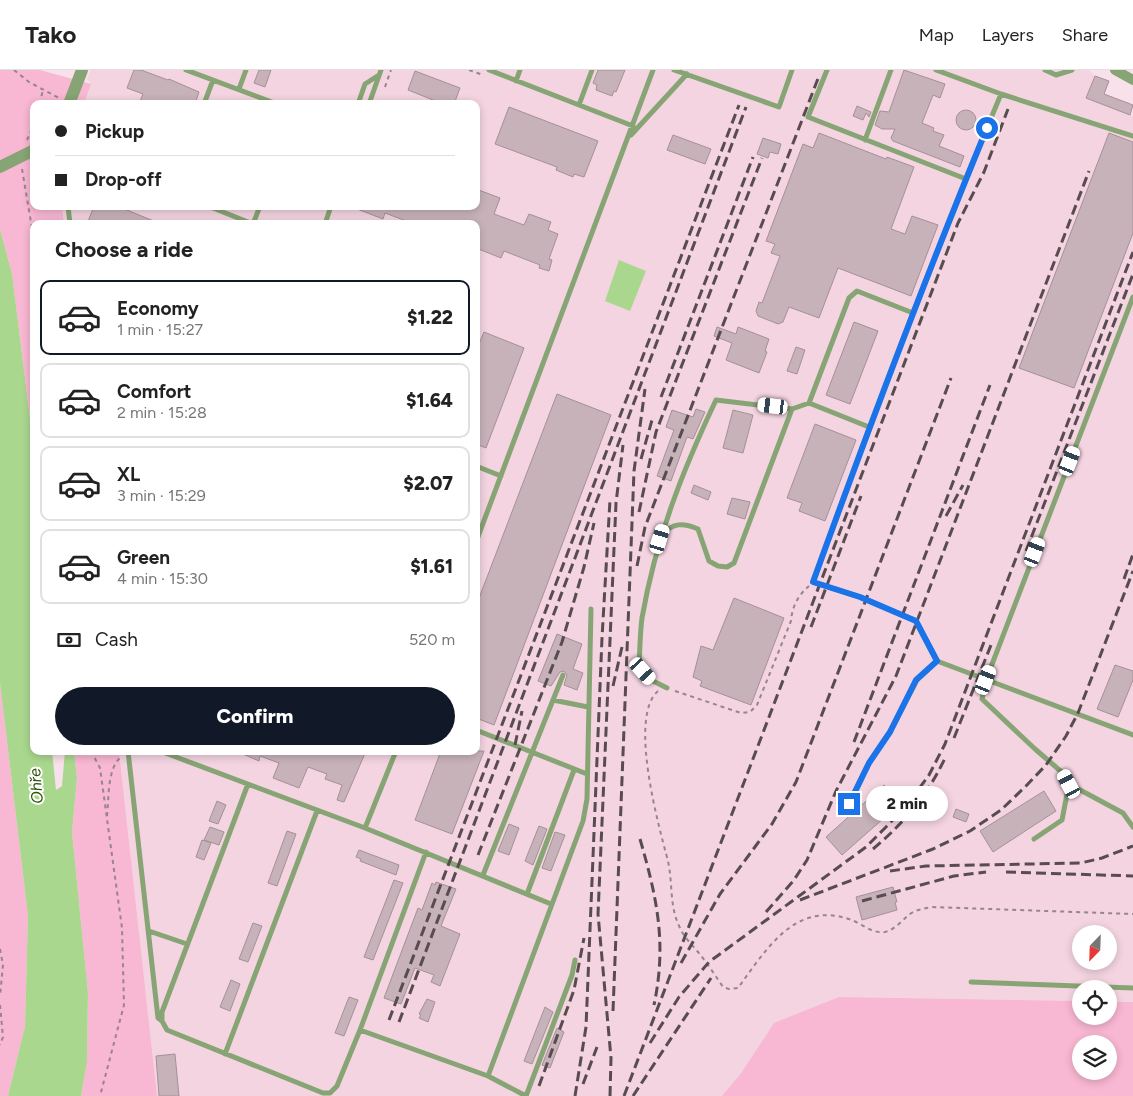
<!DOCTYPE html>
<html lang="en">
<head>
<meta charset="utf-8">
<style>
	body { margin:0; font-family:Figtree,sans-serif; background:#f2f2f2; color:#222; height:100vh; display:flex; flex-direction:column; font-size:19px; white-space:nowrap }
	* { box-sizing:border-box; margin:0 }
	p { font-size:16px; color:#767676 }
	.icon { flex:none; width:28px; height:28px; fill:none; stroke:currentColor; stroke-width:2; stroke-linecap:round; stroke-linejoin:round }
	.map { position:relative; flex:1; overflow:hidden }
	.sheet { position:absolute; left:30px; top:150px; width:450px; height:535px; display:flex; flex-direction:column; background:#fff; border-radius:10px; box-shadow:0 2px 8px #0003 }
	.sheet>* { flex:none }
	.top-card { position:absolute; left:30px; top:30px; width:450px; height:110px; border-radius:10px; box-shadow:0 2px 8px #0003; display:grid; align-content:center; height:110px; padding:0 25px; background:#fff }
	.needle { width:32px; rotate:203deg }
	.fabs { position:absolute; left:1072px; top:855px; display:grid; gap:10px }
	.fabs a { display:grid; place-items:center; width:45px; height:45px; border-radius:50%; background:#fff; box-shadow:0 2px 8px #0003; font-size:25px }
	.end { position:absolute; width:22px; height:22px; margin:-11px; border:6px solid #1a73e8; background:#fff; box-shadow:0 0 0 2px #fff }
	.from { border-radius:50% }
	.bubble { position:absolute; height:35px; border-radius:18px; background:#fff; box-shadow:0 2px 8px #0003; font-size:16px; font-weight:800; line-height:35px; text-align:center }
	.car { position:absolute; width:15px; height:30px; margin:-15px -8px; border-radius:6px; box-shadow:0 0 4px 1px #0007; background:linear-gradient(#fff 24%,#345 0 40%,#fff 0 76%,#345 0 86%,#fff 0) }
	.top-card b { display:flex; align-items:center; gap:18px; height:48px; font-size:19px }
	.top-card b+b { border-top:1px solid #e0e0e0 }
	.top-card i { width:12px; height:12px; background:#222 }
	ul { padding:0; list-style:none }
	li { display:flex; align-items:center; gap:15px; height:75px; margin:0 10px 8px; padding:0 15px; border:2px solid #e0e0e0; border-radius:10px }
	li div { flex:1 }
	li b { display:block; font-size:19px }
	li em { font-style:normal; font-weight:800 }
	li.on { border-color:#111827 }
	li>.icon { width:45px; height:45px; stroke-width:1.5 }
	h2 { padding:0 25px; font-size:22px; line-height:60px }
	.pay { display:flex; align-items:center; gap:12px; height:55px; padding:0 25px; font-size:19px }
	.pay p { margin-inline-start:auto }
	.action { display:flex; gap:10px; margin-top:auto; padding:10px 25px }
	.action a { flex:1; height:58px; border-radius:30px; background:#111827; color:#fff; font-size:20px; font-weight:800; line-height:58px; text-align:center }
	header { display:flex; align-items:center; gap:30px; box-sizing:border-box; height:70px; padding:0 25px; background:#fff; border-bottom:1px solid #e0e0e0 }
	header strong { font-size:24px }
	nav { display:flex; gap:28px; margin-inline-start:auto; font-size:18px }
	.map>svg:first-child { display:block }
	.built { fill:#f3d4e0; fill-rule:evenodd }
	.green { fill:#f8b7d2; fill-rule:evenodd }
	.water { fill:#aad78e }
	.building { fill:#c8b2ba; stroke:#a59098 }
	.lines { fill:none; stroke-linecap:round; stroke-linejoin:round }
	.path { stroke:#96868c; stroke-width:2; stroke-dasharray:4 4; stroke-linecap:butt }
	.service { stroke:#87a474; stroke-width:5 }
	.minor { stroke:#87a474; stroke-width:10 }
	.tertiary { stroke:#87a474; stroke-width:12 }
	.rail { stroke:#584c50; stroke-width:3; stroke-dasharray:10 5; stroke-linecap:butt }
	.tertiary-bridge { stroke:#87a474; stroke-width:12 }
	.route { stroke:#1a73e8; stroke-width:6 }
	.labels { text-anchor:middle; dominant-baseline:central; stroke-width:4; stroke-linejoin:round; paint-order:stroke }
	.water-label { font-size:16px; font-style:italic; fill:#2c5304; stroke:#fff }
</style>
</head>
<body>
<header>
<strong>Tako</strong>
<nav><a>Map</a><a>Layers</a><a>Share</a></nav>
</header>
<div class="map">
<svg width="1133" height="1026" viewBox="0 0 1133 1026">
	<rect width="100%" height="100%" fill="#f8e1ea"/>
	<!-- built -->
	<path class="built" d="M91,0H1089L1095,6L1087,28L1133,46V932H1109V919H1081V931L839,927L742,1002L722,1026H157L119,681H476V154H64L62,136H476V34H84L91,14L87,9ZM1081,864H1109V891H1081Z"/>
	<!-- green -->
	<path class="green" d="M0,0H40L91,14L84,34H34V136H62L64,154H34V381L12,204L0,159Z
		M0,613L28,846L25,956L8,1026H0Z
		M74,681H119L157,1026H81L87,992L88,923L72,762L77,708Z
		M839,927L1081,931V946H1109V932H1133V1026H722L742,1002L774,953ZM1081,974H1109V1001H1081Z"/>
	<!-- water -->
	<path class="water" d="M0,159L12,204L34,381V681H52L56,720L62,716L65,681H74L77,708L72,762L88,923L87,992L81,1026H8L25,956L28,846L0,613Z
		M619,190L646,201L630,241L605,231Z"/>
	<!-- building -->
	<path class="building" d="M134,0H141L168,10L169,9L199,22L195,34H139L143,24L127,18Z
		M259,0H271L265,17L254,13Z
		M598,0H625L616,22L614,21L612,26L596,20L597,15L593,13Z
		M904,0L945,14L940,28L933,25L922,53L934,58L933,61L944,65L939,76L964,86L960,97L893,71L891,68L895,59H882L875,55L880,41L889,42Z
		M415,1L460,18L454,34H443L408,20Z
		M1095,6L1109,11L1104,24L1133,35L1130,45L1086,28Z
		M857,36L871,42L869,47L866,43L863,50L853,46Z
		M509,37L598,71L584,107L574,104L573,107L556,100L557,97L495,74Z
		M956 50a10 10 0 1 1 20 0a10 10 0 1 1-20 0Z
		M819,63L886,89L887,87L914,97L891,159L905,164L912,146L938,155L911,226L838,198L819,248L789,237L783,252L778,254L758,246L756,241L759,232L762,233L780,186L771,183L775,174L766,171L803,74L813,78Z
		M1109,63L1133,72V163L1074,318L1019,298Z
		M673,65L711,79L705,94L667,80Z
		M763,68L781,74L778,84L770,82L768,88L757,84Z
		M476,119L500,128L494,144L524,155L529,144L551,152L548,160L558,164L549,189L552,190L549,201L539,198L540,195L504,181L501,188L476,178V154H414L385,143L383,149L352,137L476,136Z
		M94,136H117L161,154H87Z
		M854,252L878,261L850,334L826,325Z
		M717,257L736,264L738,257L769,269L765,281L767,282L759,303L726,290L732,273L714,266Z
		M484,262L524,278L486,378L476,374V281Z
		M796,277L805,280L797,304L787,301Z
		M557,324L611,345L494,655L476,648V536Z
		M696,339L705,342L693,369L687,367L671,411L657,406L674,360L666,357L672,340L693,347Z
		M733,340L753,345L743,383L723,378Z
		M815,354L856,370L825,451L799,441L802,433L787,428Z
		M694,415L711,422L708,430L691,423Z
		M732,428L750,432L745,449L727,444Z
		M734,528L784,548L751,635L700,616L702,611L693,607L701,576L713,580Z
		M557,564L582,574L573,599L583,603L577,620L564,615L567,605L564,601L560,602L551,616L538,611Z
		M1115,595L1133,601V610L1118,647L1097,639Z
		M236,681H366L344,732L337,730L342,715L325,709L327,704L308,697L299,718L273,708L279,693L260,686L259,691Z
		M441,681H484L452,764L415,750Z
		M884,715L901,733L842,785L826,767Z
		M1044,721L1056,741L993,782L980,761Z
		M217,731L226,735L218,754L209,751Z
		M956,739L969,744L966,752L953,747Z
		M509,754L519,758L509,785L498,781Z
		M539,756L547,759L533,795L525,791Z
		M210,757L224,762L219,775L204,770Z
		M287,761L296,764L277,816L268,813Z
		M555,762L565,765L551,801L542,798Z
		M202,770L211,773L204,790L196,787Z
		M359,780L399,795L396,805L360,791L361,789L356,787Z
		M394,810L403,813L373,890L364,887Z
		M436,812L456,819L441,856L460,864L440,916L431,912L434,905L415,898L401,934L384,928L418,838L422,840L432,813L435,815Z
		M893,817L897,832H895L897,840L862,850L856,827Z
		M253,853L262,856L248,892L239,889Z
		M231,910L240,914L230,941L220,937Z
		M349,927L358,930L344,966L335,963Z
		M427,929L435,932L428,952L419,948L421,945L419,944Z
		M545,937L553,942L532,994L524,991Z
		M557,958L564,962L550,998L542,995Z
		M175,984L179,1026H159L156,986Z"/>
	<g class="lines">
		<!-- path -->
		<path class="path" d="M14,0L29,12L59,28
			M469,0L483,5
			M385,17L391,0
			M40,34L43,19
			M27,70L34,54
			M22,99L34,170
			M658,621C628,647 659,757 668,791C673,814 669,836 680,858C684,867 692,875 698,882C707,893 715,905 723,917L729,919L738,918C766,880 794,831 849,849C861,853 872,864 885,862C896,859 902,850 910,844C917,839 924,839 932,837L1133,844
			M675,621L741,643L750,642L757,635L791,551C792,537 798,525 809,516
			M91,681L100,698L122,858L124,935L100,1026
			M107,746C109,729 107,698 121,687
			M0,879L3,895L0,926
			M0,935L3,967L0,975"/>
		<!-- service -->
		<path class="service" d="M186,0L277,34
			M489,0L633,56
			M674,0L779,37L792,0
			M827,0L808,47L966,109
			M936,0L1001,24L1133,66
			M1045,0L1056,5L1072,0
			M516,11L520,0
			M239,19L246,0
			M1001,24C934,185 872,348 813,512L860,527L916,551L937,591L1133,665
			M204,34L213,10
			M358,34L365,14L379,5
			M369,34L381,0
			M579,35L592,0
			M631,65L687,4
			M865,70L891,0
			M68,136L70,154
			M208,136L253,154L260,136
			M325,154L331,136
			M1133,227L986,610L982,629L1035,679L1064,704L1069,714L1123,743L1133,757
			M809,333L849,228L857,221L913,243
			M476,396L501,406
			M663,465C672,452 684,453 698,459L709,491L718,496L727,497L734,493L792,339
			M476,472L653,0
			M667,618L651,610L639,594C640,579 640,563 642,548C656,468 682,402 716,330L792,339L809,333L869,357
			M553,630L588,637
			M476,660L587,704
			M128,681L158,948L162,951
			M160,681L365,758L551,834
			M248,714L162,942V951L167,960L323,1023H330L337,1016L360,960L488,1006L526,1026
			M849,734L869,693L890,662L917,610L937,591
			M365,758L396,681
			M1034,769L1062,750L1069,714
			M483,805L563,605
			M527,824L574,700
			M149,861L187,874
			M971,912L1133,918
			M360,960L426,782
			M225,984L317,741
			M488,1006L583,751L587,729L591,539
			M526,1026L572,905L575,890"/>
		<!-- minor -->
		<path class="minor" d="M1115,0L1133,10"/>
		<!-- tertiary -->
		<path class="tertiary" d="M69,34L82,0"/>
		<!-- rail -->
		<path class="rail" d="M661,327L753,87
			M641,389L652,350
			M639,442L656,362L762,88
			M946,446L963,415
			M1026,481L1133,204
			M637,496L645,457L819,6
			M1124,509L1133,484
			M811,557L861,426
			M613,616L622,577
			M954,668L991,575
			M854,672L990,315
			M515,675L522,641
			M640,769C657,828 667,873 654,935
			M873,779C903,754 928,725 945,688
			M478,785L562,572L584,497L594,453
			M890,801L926,796L1081,793L1102,788L1133,776
			M1006,802L1133,806
			M800,830L933,779L970,761L1001,740L1026,716L1046,695L1066,666L1078,643L1133,501
			M862,831L954,806L986,802
			M766,842L794,810L807,790L836,721L896,606L1089,101
			M681,893L720,824L772,754L796,712L951,308
			M613,941L634,401L645,319
			M389,950L739,35
			M399,952L746,37
			M650,973L679,927L709,892L866,777L886,757L907,735L929,705L945,674L1133,182
			M583,1014L597,977
			M539,1016L574,920L584,868
			M575,1026L586,957L602,568L610,430
			M610,1026L611,988L598,844L616,433L623,375
			M624,1026L958,153L984,102L1008,39
			M633,1026L711,908"/>
		<!-- tertiary-bridge -->
		<path class="tertiary-bridge" d="M0,97L34,80"/>
	</g>
	<g class="lines">
		<!-- route -->
		<path class="route" d="M849,734L869,693L890,662L916,610L937,591L916,551L860,527L813,512C868,360 925,208 987,58"/>
	</g>
	<g class="labels">
		<!-- water labels -->
		<g class="water-label">
			<text transform="translate(36 716) rotate(-95)">Ohře</text>
		</g>
	</g>
</svg>
<div class="fabs">
<a><svg class="needle" viewBox="-14 -14 28 28"><path d="M0-13l5 13h-10z" fill="#e53935"/><path d="M0 13l5-13h-10z" fill="#767676"/></svg></a>
<a><svg class="icon" aria-label="locate" viewBox="0 0 24 24"><circle cx="12" cy="12" r="6"/><path d="M12 2v4M12 18v4M2 12h4M18 12h4"/></svg></a>
<a><svg class="icon" aria-label="layers" viewBox="0 0 24 24"><path d="M12 4l9 5-9 5-9-5zM3 14l9 5 9-5"/></svg></a>
</div>
<i class="end from" style="left:987px;top:58px"></i>
<i class="end" style="left:849px;top:734px"></i>
<div class="bubble" style="left:866px;top:716px;width:82px">2 min</div>
<i class="car" style="left:773px;top:336px;rotate:277deg"></i>
<i class="car" style="left:1070px;top:391px;rotate:21deg"></i>
<i class="car" style="left:660px;top:469px;rotate:17deg"></i>
<i class="car" style="left:1035px;top:482px;rotate:21deg"></i>
<i class="car" style="left:643px;top:601px;rotate:138deg"></i>
<i class="car" style="left:986px;top:610px;rotate:21deg"></i>
<i class="car" style="left:1069px;top:714px;rotate:332deg"></i>
<div class="top-card">
<b><i class="from"></i>Pickup</b>
<b><i></i>Drop-off</b>
</div>
<section class="sheet">
<h2>Choose a ride</h2>
<ul>
<li class="on"><svg class="icon" aria-label="car" viewBox="0 0 24 24"><path d="M5 17H2v-5l4-1 3-4h7l3 4 3 1v5h-3M9 17h6M6 11h13"/><circle cx="7" cy="17" r="2"/><circle cx="17" cy="17" r="2"/></svg><div><b>Economy</b><p>1 min · 15:27</p></div><em>$1.22</em></li>
<li><svg class="icon" aria-label="car" viewBox="0 0 24 24"><path d="M5 17H2v-5l4-1 3-4h7l3 4 3 1v5h-3M9 17h6M6 11h13"/><circle cx="7" cy="17" r="2"/><circle cx="17" cy="17" r="2"/></svg><div><b>Comfort</b><p>2 min · 15:28</p></div><em>$1.64</em></li>
<li><svg class="icon" aria-label="car" viewBox="0 0 24 24"><path d="M5 17H2v-5l4-1 3-4h7l3 4 3 1v5h-3M9 17h6M6 11h13"/><circle cx="7" cy="17" r="2"/><circle cx="17" cy="17" r="2"/></svg><div><b>XL</b><p>3 min · 15:29</p></div><em>$2.07</em></li>
<li><svg class="icon" aria-label="car" viewBox="0 0 24 24"><path d="M5 17H2v-5l4-1 3-4h7l3 4 3 1v5h-3M9 17h6M6 11h13"/><circle cx="7" cy="17" r="2"/><circle cx="17" cy="17" r="2"/></svg><div><b>Green</b><p>4 min · 15:30</p></div><em>$1.61</em></li>
</ul>
<div class="pay"><svg class="icon" aria-label="cash" viewBox="0 0 24 24"><path d="M3 7h18v10H3z"/><circle cx="12" cy="12" r="2"/></svg>Cash<p>520 m</p></div>
<div class="action"><a>Confirm</a></div>
</section>
</div>
</body>
</html>
